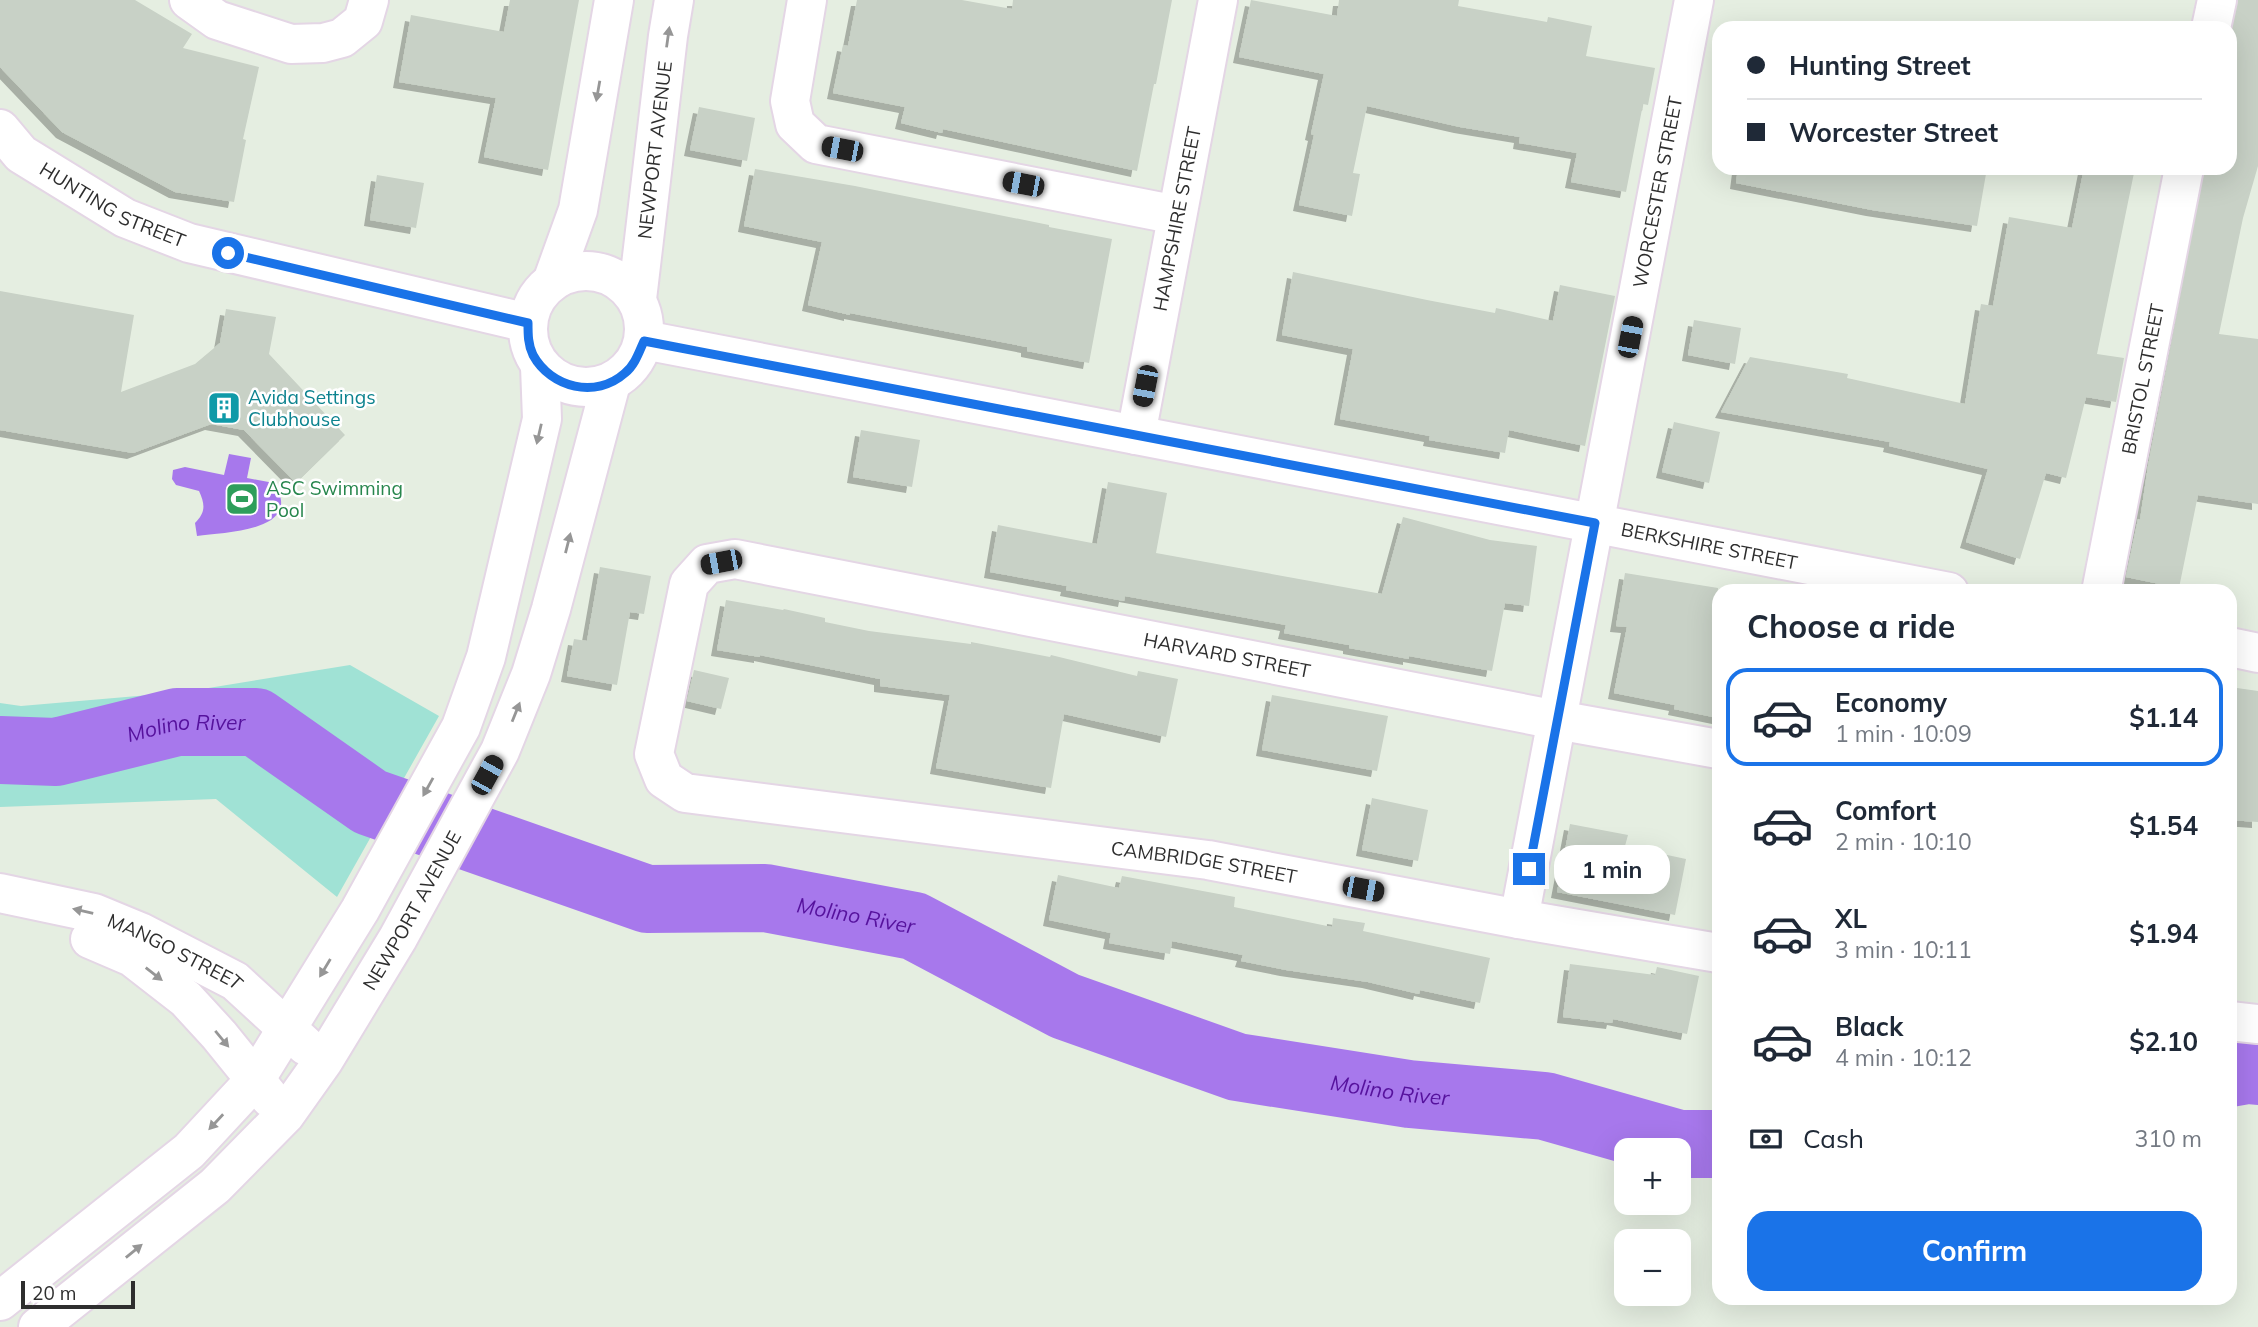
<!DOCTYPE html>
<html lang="en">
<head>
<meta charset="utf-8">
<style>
	body { margin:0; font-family:Mulish,sans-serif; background:#f6f6f7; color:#1f2937; height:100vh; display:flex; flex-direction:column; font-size:26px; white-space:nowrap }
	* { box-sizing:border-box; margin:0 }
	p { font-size:23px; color:#747a83 }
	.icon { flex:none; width:38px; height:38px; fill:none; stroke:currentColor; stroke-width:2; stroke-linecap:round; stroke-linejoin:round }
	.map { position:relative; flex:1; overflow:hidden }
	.sheet { position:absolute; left:1712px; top:584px; width:525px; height:721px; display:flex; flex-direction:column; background:#fff; border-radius:21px; box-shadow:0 7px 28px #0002 }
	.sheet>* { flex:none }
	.guide { position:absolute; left:1712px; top:21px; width:525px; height:154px; border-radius:21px; box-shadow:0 7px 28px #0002; display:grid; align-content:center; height:154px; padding:0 35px; background:#fff }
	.buttons { position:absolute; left:1614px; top:1138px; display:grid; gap:14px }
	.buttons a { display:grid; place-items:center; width:77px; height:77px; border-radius:14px; background:#fff; box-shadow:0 7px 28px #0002; font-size:35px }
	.scale { position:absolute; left:21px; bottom:18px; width:114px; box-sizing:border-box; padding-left:7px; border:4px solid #2e2e2e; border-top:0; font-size:19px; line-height:24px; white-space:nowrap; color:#2e2e2e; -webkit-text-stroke:5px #fff; paint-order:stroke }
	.end { position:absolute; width:32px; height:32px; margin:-16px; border:9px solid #1a73e8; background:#fff; box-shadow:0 0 0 4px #fff }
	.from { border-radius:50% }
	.bubble { position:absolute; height:49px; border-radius:21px; background:#fff; box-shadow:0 7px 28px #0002; font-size:23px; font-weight:700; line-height:49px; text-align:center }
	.car { position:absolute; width:21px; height:42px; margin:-21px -10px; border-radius:9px; box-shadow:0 0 5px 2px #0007; background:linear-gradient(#222 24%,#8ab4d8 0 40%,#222 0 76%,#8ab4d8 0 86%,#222 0) }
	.guide b { display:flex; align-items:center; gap:24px; height:66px; font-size:26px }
	.guide b+b { border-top:2px solid #e0e1e3 }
	.guide i { width:18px; height:18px; background:#1f2937 }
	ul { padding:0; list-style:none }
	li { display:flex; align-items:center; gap:21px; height:98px; margin:0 14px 10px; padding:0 21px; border:4px solid transparent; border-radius:21px }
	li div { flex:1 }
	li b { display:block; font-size:26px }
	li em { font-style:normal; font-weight:700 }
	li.active { border-color:#1a73e8 }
	li>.icon { width:63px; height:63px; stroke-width:1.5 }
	h2 { padding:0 35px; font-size:32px; line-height:84px }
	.pay { display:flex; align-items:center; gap:18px; height:77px; padding:0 35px; font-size:26px }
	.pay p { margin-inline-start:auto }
	.action { display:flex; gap:14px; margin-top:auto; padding:14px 35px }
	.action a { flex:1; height:80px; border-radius:21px; background:#1a73e8; color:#fff; font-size:28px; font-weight:700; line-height:80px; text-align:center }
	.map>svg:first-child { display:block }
	.green { fill:#a0e2d5 }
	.water { fill:#a778ec }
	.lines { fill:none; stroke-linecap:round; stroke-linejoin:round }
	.river { stroke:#a778ec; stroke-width:68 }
	.building { fill:#c8d1c6; filter:url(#shadow) }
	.street-casing { stroke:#e4d6e5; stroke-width:42 }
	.street { stroke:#fff; stroke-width:38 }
	.oneway { fill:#969696 }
	.route { stroke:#1a73e8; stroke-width:9 }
	.labels { text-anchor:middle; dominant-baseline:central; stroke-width:5; stroke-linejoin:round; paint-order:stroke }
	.street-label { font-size:19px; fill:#2e2e2e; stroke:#fff }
	.culture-label { font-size:19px; fill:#0d838f; stroke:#fff; text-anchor:start }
	.leisure-label { font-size:19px; fill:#27864d; stroke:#fff; text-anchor:start }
	.water-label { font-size:21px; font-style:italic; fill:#56129d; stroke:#fff }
</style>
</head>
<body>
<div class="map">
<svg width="2258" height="1327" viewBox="0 0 2258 1327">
	<defs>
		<filter id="shadow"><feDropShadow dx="-6" dy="6" stdDeviation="0" flood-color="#0004"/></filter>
	</defs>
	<rect width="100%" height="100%" fill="#e5eee1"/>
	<!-- green -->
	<path class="green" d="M350,665L439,716L337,897L216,799L0,807V703L21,706L184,692Z"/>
	<!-- water -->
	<path class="water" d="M229,454L251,458L247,478L274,483C305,531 227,532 197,536L195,523C206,512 205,504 199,491L176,485L172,479L173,470L185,467L224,475Z"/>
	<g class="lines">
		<!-- river -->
		<g class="river">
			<path id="s1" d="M0,750L56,752L177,722H256L370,802L647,899L765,898L914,926L1065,1006L1237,1067L1409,1094L1545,1106L1679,1144H1718"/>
			<path d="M2230,1073L2247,1070L2258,1071"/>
		</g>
	</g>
	<!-- building -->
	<path class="building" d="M0,0H135L192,34L183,48L259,67L243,139L246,140L234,202L175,192L62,132L0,67Z
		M510,0H579L548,170L484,157L496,98L399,82L411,15L504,32Z
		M857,0H962L1012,9L1013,0H1172L1156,84H1154L1137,171L943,129L942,133L901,123L905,107L833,93L843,45L848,46Z
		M1251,0L1337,16L1339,0H1459L1458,6L1547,22L1548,17L1592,26L1586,56L1655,68L1648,105L1643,104L1626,192L1571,182L1577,153L1519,143L1520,137L1460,127L1367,106L1353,173L1360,174L1352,216L1299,205L1314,135L1311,134L1324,74L1239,57Z
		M2238,0H2258V166L2243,218L2219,334L2258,339V504L2198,495L2179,588L2126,577L2138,519L2140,520L2148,466L2205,168H2230V38Z
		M699,107L755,118L747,161L690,150Z
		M1738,168H1987L1977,226L1872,210L1736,183Z
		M2084,168H2135L2097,354L2124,358L2116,402L2086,397L2066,478L2046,473L2020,559L1966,542L1988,469L1889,446L1890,442L1721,412L1750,357L1848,374L1847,378L1965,404L1981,304L1993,306L2009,217L2072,228Z
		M755,169L855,186L1049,225V227L1112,239L1089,363L1027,351V347L850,313V315L808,305L822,242L744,226Z
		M377,175L424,183L416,228L370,220Z
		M1293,272L1427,300L1495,313L1496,308L1553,321L1560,285L1615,296L1585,446L1509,430L1505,453L1429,440L1430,436L1340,419L1353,349L1282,335Z
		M0,291L134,315L121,392L195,364L220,343L226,309L276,317L269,354L345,435L296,483L244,430L211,424L133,453L0,430Z
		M1694,320L1741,328L1735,364L1688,355Z
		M1674,422L1720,432L1709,483L1662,472Z
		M861,430L920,440L912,487L853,477Z
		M1108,482L1167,493L1156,553L1382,594L1403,517L1490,540L1537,546L1529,606L1505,603L1492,671L1409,656V659L1349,648V645L1284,633L1286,625L1125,596L1124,601L1066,590L1067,586L990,572L998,525L1097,544Z
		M600,567L651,576L644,614L630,612L617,685L567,676L574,639L587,641Z
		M1625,573L1718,588V718L1674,709L1675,705L1614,693L1627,627L1616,626Z
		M726,600L783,610L784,609L825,618V622L869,631L971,644V642L1050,657L1051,655L1137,676L1138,671L1178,679L1166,737L1064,714L1051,788L936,768L950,695L880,686V679L760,655V657L717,650Z
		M694,670L729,678L721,709L687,701Z
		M2230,687L2258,691V822L2230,820Z
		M1272,695L1388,716L1377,771L1262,750Z
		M1372,798L1428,810L1418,861L1362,850Z
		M1570,824L1628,835L1625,846L1686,859L1675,915L1557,892Z
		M1058,875L1119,888L1122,876L1235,897L1234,907L1332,927L1333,918L1365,923L1363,931L1490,958L1480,1003L1420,990L1419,994L1368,982L1286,970L1241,961L1243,955L1172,941L1170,954L1109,943L1111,933L1049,920Z
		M1570,964L1655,975L1657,967L1699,976L1687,1034L1613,1019L1612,1023L1563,1017Z"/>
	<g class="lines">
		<defs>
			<g id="street">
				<path d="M189,0L217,20L291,44L323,43L342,38L363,21L369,0"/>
				<path d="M807,0L790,101L795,124L816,144L1177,215"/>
				<path d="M2211,28L2217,0"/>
				<path id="s2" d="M0,129L21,154L125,218L189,243L528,323"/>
				<circle cx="586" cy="329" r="58"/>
				<path d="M552,282L578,210L614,0"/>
				<path id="s3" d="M637,299L668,36L674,0"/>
				<path id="s4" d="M644,340L1949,592"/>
				<path id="s5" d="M1136,435L1218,0"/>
				<path id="s6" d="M2101,592L2184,168"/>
				<path d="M2230,647L2258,653"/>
				<path id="s7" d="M1718,749L1557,720L735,559L707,564L689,584L654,754L664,779L685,793L1208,860L1519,919L1718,953"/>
				<path id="s8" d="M0,893L94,913L140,932L235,981L306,1046"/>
				<path id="s9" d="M1519,919L1694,0"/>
				<path d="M90,939L132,957L186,999L219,1035L270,1098"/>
				<path d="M2230,1021L2258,1024"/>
				<path d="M0,1301L189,1151L255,1080L360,910L461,727L486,657L542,419L540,366"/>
				<path id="s10" d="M38,1327L215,1186L285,1115L324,1060L398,938L500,751L531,674L551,609L611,383"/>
			</g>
		</defs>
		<!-- street casing -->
		<use href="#street" class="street-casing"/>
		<!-- street -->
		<use href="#street" class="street"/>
	</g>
	<!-- one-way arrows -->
	<defs><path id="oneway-solid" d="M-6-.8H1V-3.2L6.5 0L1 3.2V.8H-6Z" transform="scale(1.75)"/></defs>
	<g class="oneway">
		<use href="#oneway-solid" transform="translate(668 37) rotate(-82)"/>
		<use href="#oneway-solid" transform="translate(598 91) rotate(100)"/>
		<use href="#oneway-solid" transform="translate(539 434) rotate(103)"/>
		<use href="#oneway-solid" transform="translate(568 543) rotate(-76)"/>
		<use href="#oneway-solid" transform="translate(516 712) rotate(-68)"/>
		<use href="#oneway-solid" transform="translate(428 787) rotate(119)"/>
		<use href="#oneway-solid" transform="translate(83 911) rotate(-167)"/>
		<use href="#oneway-solid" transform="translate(325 968) rotate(121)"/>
		<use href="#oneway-solid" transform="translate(154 974) rotate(38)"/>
		<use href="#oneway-solid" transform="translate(222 1039) rotate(50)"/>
		<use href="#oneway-solid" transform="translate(216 1122) rotate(133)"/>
		<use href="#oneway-solid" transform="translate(134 1251) rotate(-39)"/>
	</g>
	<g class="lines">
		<!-- route -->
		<path class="route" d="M228,253L528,323C528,334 528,345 533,355C551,388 596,399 625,373C635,365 639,352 644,341L1595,523L1529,869"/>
	</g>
	<!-- icons -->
	<defs>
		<symbol id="building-square" viewBox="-11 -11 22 22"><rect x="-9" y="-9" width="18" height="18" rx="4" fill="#0f9aa8" stroke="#fff"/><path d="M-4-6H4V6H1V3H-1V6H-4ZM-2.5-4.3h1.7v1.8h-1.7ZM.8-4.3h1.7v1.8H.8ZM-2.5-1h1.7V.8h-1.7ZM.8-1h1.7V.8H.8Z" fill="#fff"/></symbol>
		<symbol id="stadium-square" viewBox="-11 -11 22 22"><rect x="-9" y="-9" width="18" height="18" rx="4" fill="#2e9e5b" stroke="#fff"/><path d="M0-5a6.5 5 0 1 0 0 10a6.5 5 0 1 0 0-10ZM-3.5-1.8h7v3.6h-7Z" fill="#fff"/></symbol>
	</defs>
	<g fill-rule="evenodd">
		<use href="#building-square" x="205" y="389" width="38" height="38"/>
		<use href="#stadium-square" x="223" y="480" width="38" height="38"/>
	</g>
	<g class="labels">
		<!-- street labels -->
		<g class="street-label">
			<text stroke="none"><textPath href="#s3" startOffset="150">NEWPORT AVENUE</textPath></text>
			<text stroke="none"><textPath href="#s9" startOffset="740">WORCESTER STREET</textPath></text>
			<text stroke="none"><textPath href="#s2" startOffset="138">HUNTING STREET</textPath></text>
			<text stroke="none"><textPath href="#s5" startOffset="220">HAMPSHIRE STREET</textPath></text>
			<text stroke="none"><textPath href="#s6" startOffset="217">BRISTOL STREET</textPath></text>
			<text stroke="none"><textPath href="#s4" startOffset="1085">BERKSHIRE STREET</textPath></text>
			<text transform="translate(1227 655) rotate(11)">HARVARD STREET</text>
			<text stroke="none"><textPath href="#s7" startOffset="1806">CAMBRIDGE STREET</textPath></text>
			<text stroke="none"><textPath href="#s10" startOffset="567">NEWPORT AVENUE</textPath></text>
			<text stroke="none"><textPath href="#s8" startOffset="186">MANGO STREET</textPath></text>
		</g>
		<!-- culture labels -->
		<g class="culture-label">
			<text x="248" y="397">Avida Settings<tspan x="248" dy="22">Clubhouse</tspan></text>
		</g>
		<!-- leisure labels -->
		<g class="leisure-label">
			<text x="266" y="488">ASC Swimming<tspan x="266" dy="22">Pool</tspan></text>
		</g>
		<!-- water labels -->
		<g class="water-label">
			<text stroke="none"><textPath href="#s1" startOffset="189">Molino River</textPath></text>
			<text stroke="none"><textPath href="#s1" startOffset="903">Molino River</textPath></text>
			<text stroke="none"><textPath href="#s1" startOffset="1470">Molino River</textPath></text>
		</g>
	</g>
</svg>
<div class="buttons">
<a>+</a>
<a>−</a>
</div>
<div class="scale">20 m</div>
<i class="end from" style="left:228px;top:253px"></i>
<i class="end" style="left:1529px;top:869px"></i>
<div class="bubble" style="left:1554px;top:845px;width:116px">1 min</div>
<i class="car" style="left:842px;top:149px;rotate:281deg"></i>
<i class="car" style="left:1023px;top:184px;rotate:281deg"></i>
<i class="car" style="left:1630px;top:337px;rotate:11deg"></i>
<i class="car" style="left:1145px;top:386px;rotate:191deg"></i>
<i class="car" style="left:721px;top:562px;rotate:259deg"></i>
<i class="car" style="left:487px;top:775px;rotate:29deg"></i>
<i class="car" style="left:1363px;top:889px;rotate:101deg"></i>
<div class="guide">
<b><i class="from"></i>Hunting Street</b>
<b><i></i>Worcester Street</b>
</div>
<section class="sheet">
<h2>Choose a ride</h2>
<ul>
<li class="active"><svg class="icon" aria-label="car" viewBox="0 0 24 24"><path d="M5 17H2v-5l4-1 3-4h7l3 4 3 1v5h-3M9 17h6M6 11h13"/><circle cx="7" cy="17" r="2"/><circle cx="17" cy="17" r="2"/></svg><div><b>Economy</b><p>1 min · 10:09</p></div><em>$1.14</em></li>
<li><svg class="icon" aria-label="car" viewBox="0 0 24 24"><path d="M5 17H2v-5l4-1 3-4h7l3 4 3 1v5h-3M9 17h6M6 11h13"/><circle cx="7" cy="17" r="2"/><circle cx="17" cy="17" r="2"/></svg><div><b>Comfort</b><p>2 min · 10:10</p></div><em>$1.54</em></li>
<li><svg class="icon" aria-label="car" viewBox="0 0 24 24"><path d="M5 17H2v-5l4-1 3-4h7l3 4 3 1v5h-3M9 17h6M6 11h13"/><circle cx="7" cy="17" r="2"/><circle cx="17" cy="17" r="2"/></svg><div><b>XL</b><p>3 min · 10:11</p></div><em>$1.94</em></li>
<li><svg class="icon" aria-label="car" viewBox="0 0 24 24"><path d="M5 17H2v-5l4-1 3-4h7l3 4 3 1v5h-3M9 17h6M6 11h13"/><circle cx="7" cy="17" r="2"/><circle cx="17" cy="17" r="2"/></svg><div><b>Black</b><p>4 min · 10:12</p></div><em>$2.10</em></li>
</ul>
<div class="pay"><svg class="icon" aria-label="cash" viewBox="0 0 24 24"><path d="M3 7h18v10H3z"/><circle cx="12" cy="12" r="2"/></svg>Cash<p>310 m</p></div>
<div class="action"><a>Confirm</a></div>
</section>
</div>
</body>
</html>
